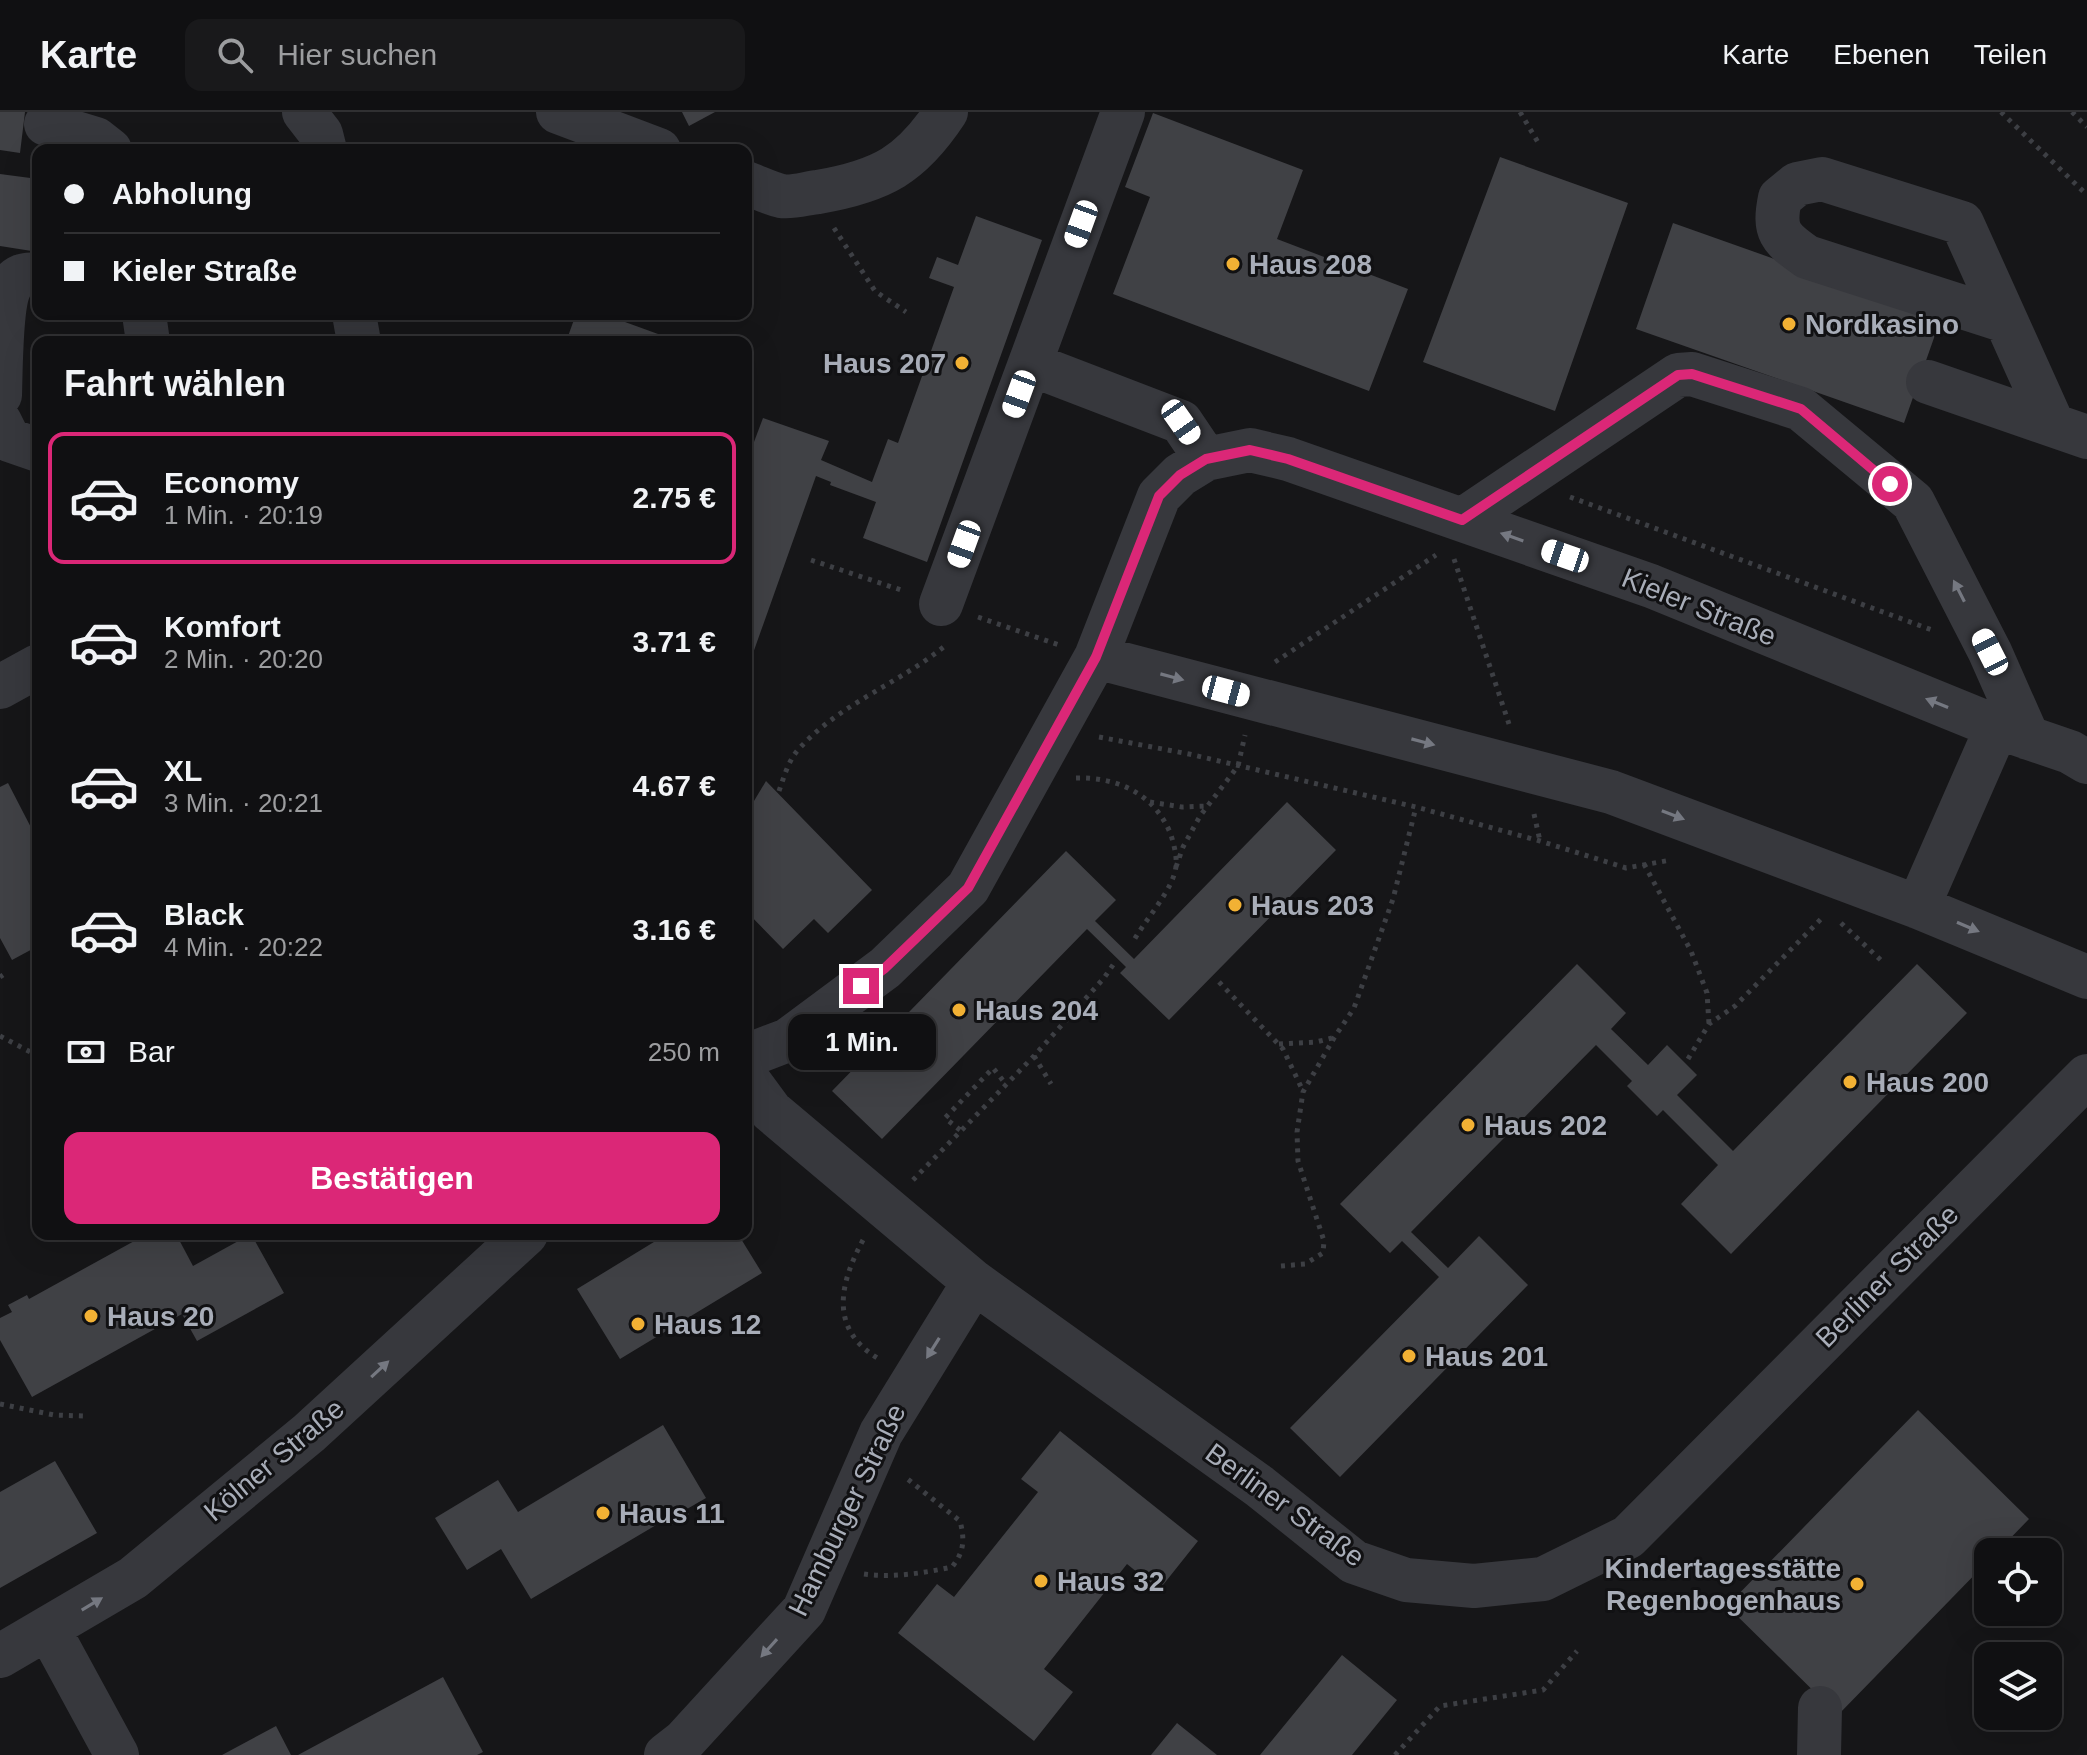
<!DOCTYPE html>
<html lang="de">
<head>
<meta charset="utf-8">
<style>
	body { margin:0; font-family:Helvetica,sans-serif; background:#19191b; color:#f1f3f6; height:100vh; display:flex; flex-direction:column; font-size:30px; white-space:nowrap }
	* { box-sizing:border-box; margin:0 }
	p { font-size:26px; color:#9c9d9f }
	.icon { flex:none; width:44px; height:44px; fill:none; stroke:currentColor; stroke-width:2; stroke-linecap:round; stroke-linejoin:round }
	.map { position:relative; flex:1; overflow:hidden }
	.side { position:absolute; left:32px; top:224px; width:720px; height:904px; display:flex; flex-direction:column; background:#101012; border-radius:16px; box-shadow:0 8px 32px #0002,0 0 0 2px #303032 }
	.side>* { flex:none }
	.guide { position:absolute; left:32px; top:32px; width:720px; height:176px; border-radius:16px; box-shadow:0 8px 32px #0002,0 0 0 2px #303032; display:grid; align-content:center; height:176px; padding:0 32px; background:#101012 }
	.controls { position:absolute; left:1974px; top:1426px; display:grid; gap:16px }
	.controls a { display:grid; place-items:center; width:88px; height:88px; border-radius:16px; background:#101012; box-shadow:0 8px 32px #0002,0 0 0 2px #303032; font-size:40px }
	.end { position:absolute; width:36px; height:36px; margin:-18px; border:10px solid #db2777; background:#fff; box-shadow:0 0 0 4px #fff }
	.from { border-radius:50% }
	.bubble { position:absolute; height:56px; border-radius:16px; background:#101012; box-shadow:0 8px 32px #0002,0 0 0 2px #303032; font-size:26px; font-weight:600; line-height:56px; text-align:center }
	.car { position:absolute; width:24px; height:48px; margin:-24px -12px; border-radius:10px; box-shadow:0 0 6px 2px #0007; background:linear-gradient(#fff 24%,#345 0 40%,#fff 0 76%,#345 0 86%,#fff 0) }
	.guide b { display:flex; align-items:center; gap:28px; height:76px; font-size:30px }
	.guide b+b { border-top:2px solid #303032 }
	.guide i { width:20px; height:20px; background:#f1f3f6 }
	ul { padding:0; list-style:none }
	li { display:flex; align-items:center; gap:24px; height:132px; margin:0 16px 12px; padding:0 16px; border:4px solid transparent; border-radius:16px }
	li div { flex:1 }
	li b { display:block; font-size:30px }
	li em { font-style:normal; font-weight:600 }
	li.active { border-color:#db2777 }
	li>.icon { width:72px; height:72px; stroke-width:1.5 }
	h2 { padding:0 32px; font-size:36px; line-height:96px }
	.pay { display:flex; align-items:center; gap:20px; height:88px; padding:0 32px; font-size:30px }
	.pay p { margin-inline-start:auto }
	.button { display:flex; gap:16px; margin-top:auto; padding:16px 32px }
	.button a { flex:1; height:92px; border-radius:16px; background:#db2777; color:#fff; font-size:32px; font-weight:600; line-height:92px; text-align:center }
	header { display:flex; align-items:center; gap:48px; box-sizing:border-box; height:112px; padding:0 40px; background:#101012; border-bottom:2px solid #303032 }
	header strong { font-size:38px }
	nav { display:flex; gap:44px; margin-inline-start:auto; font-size:28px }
	.search { width:560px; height:72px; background:#19191b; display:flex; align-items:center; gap:20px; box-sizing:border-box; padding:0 28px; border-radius:16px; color:#9c9d9f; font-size:30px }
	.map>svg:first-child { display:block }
	.building { fill:#404145 }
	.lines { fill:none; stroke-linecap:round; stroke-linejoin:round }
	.path { stroke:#3d3f44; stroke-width:5; stroke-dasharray:4 6; stroke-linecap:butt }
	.minor { stroke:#37383d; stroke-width:44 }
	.oneway { fill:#757881 }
	.route { stroke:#db2777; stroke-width:10 }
	.poi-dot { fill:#f2b134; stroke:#111113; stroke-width:3 }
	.labels { text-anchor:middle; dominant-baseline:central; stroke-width:6; stroke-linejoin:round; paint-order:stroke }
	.poi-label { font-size:28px; font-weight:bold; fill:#a8adb8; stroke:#111113; text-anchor:start }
	.street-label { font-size:28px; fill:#a8adb8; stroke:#111113 }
</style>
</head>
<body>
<header>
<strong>Karte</strong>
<div class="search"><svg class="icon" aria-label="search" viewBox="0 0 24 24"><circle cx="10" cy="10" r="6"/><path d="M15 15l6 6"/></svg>Hier suchen</div>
<nav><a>Karte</a><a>Ebenen</a><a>Teilen</a></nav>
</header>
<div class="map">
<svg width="2087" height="1643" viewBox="0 0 2087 1643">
	<rect width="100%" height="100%" fill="#161618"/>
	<!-- building -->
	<path class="building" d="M0,0H25L20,41L0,38Z
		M682,0H715L689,14Z
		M1153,1L1303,58L1277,127L1408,177L1369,279L1113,182L1150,85L1125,75Z
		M1500,45L1628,91L1555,299L1423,250Z
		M0,62L38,67V140L0,134Z
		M976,104L1042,128L927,450L863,426L876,390L830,373L831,370L816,364L746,561V327L754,330L763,306L829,329L821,348L872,370L888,327L898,331L954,175L929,166L937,145L958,153Z
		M1673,111L1941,206L1904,311L1636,217Z
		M576,202H603L680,230H566Z
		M766,669L872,778L828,821L814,807L783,837L746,799V681L754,689Z
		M8,671L38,729V834L12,848L0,826V675Z
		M1287,690L1336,738L1169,908L1120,861L1126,855L1087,817L882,1027L832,979L1066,739L1116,788L1095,809L1134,847Z
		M1577,852L1626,901L1611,917L1648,953L1667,933L1697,963L1677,983L1733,1039L1917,852L1967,901L1731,1142L1681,1092L1718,1053L1663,998L1657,1004L1627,974L1632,969L1596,933L1411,1120L1448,1156L1479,1124L1528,1173L1340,1365L1290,1316L1439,1165L1402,1129L1390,1141L1340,1092Z
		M147,1122H176L193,1154L251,1122L284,1181L197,1229L182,1202L32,1285L0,1228V1206L12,1200L8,1193L27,1183L29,1187Z
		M667,1122H738L762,1161L620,1247L577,1177Z
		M1918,1298L2029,1407L1997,1440H1988V1449L1838,1603L1727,1494Z
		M663,1313L706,1386L687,1397L689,1402L672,1413L668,1406L531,1487L501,1437L467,1458L435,1406L498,1368L518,1400Z
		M1060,1319L1198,1429L1159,1478L1127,1452L1044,1557L1073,1580L1034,1629L898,1521L937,1472L954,1485L1038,1380L1021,1367Z
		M55,1349L97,1421L0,1476V1380Z
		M1342,1543L1397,1588L1352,1643H1260Z
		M443,1565L483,1640L477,1643H298Z
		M1177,1611L1217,1643H1151Z
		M276,1614L291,1643H222Z"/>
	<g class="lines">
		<!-- path -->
		<path class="path" d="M1520,0L1539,32
			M2001,0L2087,83
			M2072,0L2087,15
			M834,116L875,179L906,200
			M1570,385L1932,518
			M1454,447L1509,612
			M811,448L904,479
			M978,505L1059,533
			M1275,550L1436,443
			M1099,625L1189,642L1416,695L1540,729L1626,756L1671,748
			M1076,666C1118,665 1155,682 1171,723C1174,733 1177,744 1176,754C1174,777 1144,809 1133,830
			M779,679C784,665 788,650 797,639C838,592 899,572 946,533
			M1150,690L1182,695L1207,694
			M1534,702L1540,729
			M1644,752L1691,839L1707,881L1709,912
			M1176,755L1183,735L1200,704L1238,654L1245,623
			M1841,811L1884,851
			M0,865L3,863
			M1219,870L1283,937L1303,979
			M0,924L38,944
			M1279,932L1316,930L1332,926
			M1034,944L1051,972
			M1688,947L1709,912L1735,894L1824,804
			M960,1018L945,1006L993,956L1005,971
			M913,1068L1034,944L1104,866L1115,850
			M863,1128C840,1171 828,1217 879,1247
			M1281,1154L1305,1152L1323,1141L1324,1129L1298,1049L1297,1020L1303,980L1334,926L1354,896L1393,787L1416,695
			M0,1292L54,1303L83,1304
			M864,1462C893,1466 924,1461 952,1455C964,1440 965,1428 960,1409L905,1365
			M1395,1643L1440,1594L1543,1578L1577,1539"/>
		<!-- minor -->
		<path class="minor" d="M304,0L321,22L325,38
			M558,0L659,38
			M46,12L96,27L110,38
			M746,71C757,75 769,81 781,84C792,86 807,81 818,80C882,69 911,53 946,0
			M144,202L148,230
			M354,202L359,230
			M2006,209L1807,145C1780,126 1773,120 1780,86L1797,72L1822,67L1962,111L2053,313
			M1030,252L1181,310L1206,347
			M1928,270L2087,325
			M0,283C1,258 0,185 14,169C21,162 29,162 38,163
			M0,310L9,328L38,338
			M1462,408L1678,263L1692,262L1801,297L1913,390L1990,540L2028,626
			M941,492L1123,0
			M1096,545L1611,680L1918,795L2087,865
			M0,575L38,554
			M1918,795L1997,615
			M746,944L788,928L885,856L968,776L1096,545L1159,384L1180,363L1206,347L1250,338L1288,347L1651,474L1997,615L2070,640L2087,650
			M746,965L771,999L974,1170L1259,1374L1354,1450L1406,1468L1474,1474L1543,1467L1628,1425L2087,964
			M49,1518L117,1643
			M0,1544L133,1466L309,1321L526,1122
			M666,1643L684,1629L804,1498L881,1321L974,1170
			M1819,1643L1820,1596"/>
	</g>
	<!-- one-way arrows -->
	<defs><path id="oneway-solid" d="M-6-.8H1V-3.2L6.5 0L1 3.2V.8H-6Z" transform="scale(2)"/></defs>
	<g class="oneway">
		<use href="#oneway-solid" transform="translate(1512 425) rotate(-161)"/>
		<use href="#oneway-solid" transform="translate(1959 479) rotate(-117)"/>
		<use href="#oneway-solid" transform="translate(1172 565) rotate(15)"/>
		<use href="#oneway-solid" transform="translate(1937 591) rotate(-158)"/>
		<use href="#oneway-solid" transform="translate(1423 630) rotate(15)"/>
		<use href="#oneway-solid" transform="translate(1673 703) rotate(21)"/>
		<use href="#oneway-solid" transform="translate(1968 815) rotate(23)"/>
		<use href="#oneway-solid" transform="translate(933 1236) rotate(122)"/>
		<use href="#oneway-solid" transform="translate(380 1257) rotate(-43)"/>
		<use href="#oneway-solid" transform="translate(92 1492) rotate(-31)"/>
		<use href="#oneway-solid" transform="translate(769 1536) rotate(132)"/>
	</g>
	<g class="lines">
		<!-- route -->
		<path class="route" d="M861,874L885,856L968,776L1096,545L1159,384L1180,363L1206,347L1250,338L1288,347L1462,408L1678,263L1692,262L1801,297L1890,372"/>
	</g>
	<!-- markers -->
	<g class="poi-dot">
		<circle cx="1233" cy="152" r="8"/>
		<circle cx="1789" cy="212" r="8"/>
		<circle cx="962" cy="251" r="8"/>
		<circle cx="1235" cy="793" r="8"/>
		<circle cx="959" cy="898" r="8"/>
		<circle cx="1850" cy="970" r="8"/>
		<circle cx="1468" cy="1013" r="8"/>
		<circle cx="91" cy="1204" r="8"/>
		<circle cx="638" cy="1212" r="8"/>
		<circle cx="1409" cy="1244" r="8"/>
		<circle cx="603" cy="1401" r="8"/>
		<circle cx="1041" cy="1469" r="8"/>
		<circle cx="1857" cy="1472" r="8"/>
	</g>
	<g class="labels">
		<!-- poi labels -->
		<g class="poi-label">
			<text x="1249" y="152">Haus 208</text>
			<text x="1805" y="212">Nordkasino</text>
			<text x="946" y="251" text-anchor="end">Haus 207</text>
			<text x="1251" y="793">Haus 203</text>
			<text x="975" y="898">Haus 204</text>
			<text x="1866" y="970">Haus 200</text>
			<text x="1484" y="1013">Haus 202</text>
			<text x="107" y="1204">Haus 20</text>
			<text x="654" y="1212">Haus 12</text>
			<text x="1425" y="1244">Haus 201</text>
			<text x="619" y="1401">Haus 11</text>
			<text x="1841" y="1456" text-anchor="end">Kindertagesstätte<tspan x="1841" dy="32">Regenbogenhaus</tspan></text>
			<text x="1057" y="1469">Haus 32</text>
		</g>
		<!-- street labels -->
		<g class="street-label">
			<text transform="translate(1699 495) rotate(22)">Kieler Straße</text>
			<text transform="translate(1887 1164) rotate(-45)">Berliner Straße</text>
			<text transform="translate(274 1348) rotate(-40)">Kölner Straße</text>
			<text transform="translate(1285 1393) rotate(36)">Berliner Straße</text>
			<text transform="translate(847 1398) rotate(-64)">Hamburger Straße</text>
		</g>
	</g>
</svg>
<div class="controls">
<a><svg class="icon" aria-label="locate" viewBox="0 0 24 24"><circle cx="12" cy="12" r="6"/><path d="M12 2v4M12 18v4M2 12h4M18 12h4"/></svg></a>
<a><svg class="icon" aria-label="layers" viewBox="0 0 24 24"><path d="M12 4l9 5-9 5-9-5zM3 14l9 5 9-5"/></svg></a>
</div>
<i class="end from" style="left:1890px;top:372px"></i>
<i class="end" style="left:861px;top:874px"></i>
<div class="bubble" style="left:788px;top:902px;width:148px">1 Min.</div>
<i class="car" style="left:1081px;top:112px;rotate:200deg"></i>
<i class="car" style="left:1019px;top:282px;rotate:200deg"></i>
<i class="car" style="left:1181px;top:310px;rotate:145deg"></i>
<i class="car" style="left:964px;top:432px;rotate:200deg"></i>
<i class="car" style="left:1565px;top:444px;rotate:289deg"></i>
<i class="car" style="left:1990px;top:540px;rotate:333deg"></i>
<i class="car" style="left:1226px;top:579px;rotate:105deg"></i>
<div class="guide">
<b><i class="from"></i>Abholung</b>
<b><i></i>Kieler Straße</b>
</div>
<section class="side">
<h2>Fahrt wählen</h2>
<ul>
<li class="active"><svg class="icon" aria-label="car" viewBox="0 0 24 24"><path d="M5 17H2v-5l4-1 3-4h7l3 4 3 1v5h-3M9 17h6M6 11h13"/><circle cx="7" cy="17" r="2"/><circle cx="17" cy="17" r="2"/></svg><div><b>Economy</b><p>1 Min. · 20:19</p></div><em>2.75 €</em></li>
<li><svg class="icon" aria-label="car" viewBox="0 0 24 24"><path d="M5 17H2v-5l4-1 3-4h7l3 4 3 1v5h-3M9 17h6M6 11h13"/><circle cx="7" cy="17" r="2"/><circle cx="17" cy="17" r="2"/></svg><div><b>Komfort</b><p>2 Min. · 20:20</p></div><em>3.71 €</em></li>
<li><svg class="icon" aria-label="car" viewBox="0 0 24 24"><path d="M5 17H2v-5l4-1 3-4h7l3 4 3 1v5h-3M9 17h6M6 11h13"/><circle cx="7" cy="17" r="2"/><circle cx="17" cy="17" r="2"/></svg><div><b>XL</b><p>3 Min. · 20:21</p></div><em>4.67 €</em></li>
<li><svg class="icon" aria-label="car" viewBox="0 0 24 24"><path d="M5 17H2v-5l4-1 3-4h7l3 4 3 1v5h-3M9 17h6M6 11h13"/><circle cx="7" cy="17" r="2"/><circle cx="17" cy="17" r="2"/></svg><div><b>Black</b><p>4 Min. · 20:22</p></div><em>3.16 €</em></li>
</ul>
<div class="pay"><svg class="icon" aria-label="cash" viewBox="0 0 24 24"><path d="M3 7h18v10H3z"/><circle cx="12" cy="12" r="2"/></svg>Bar<p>250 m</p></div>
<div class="button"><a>Bestätigen</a></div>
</section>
</div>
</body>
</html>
